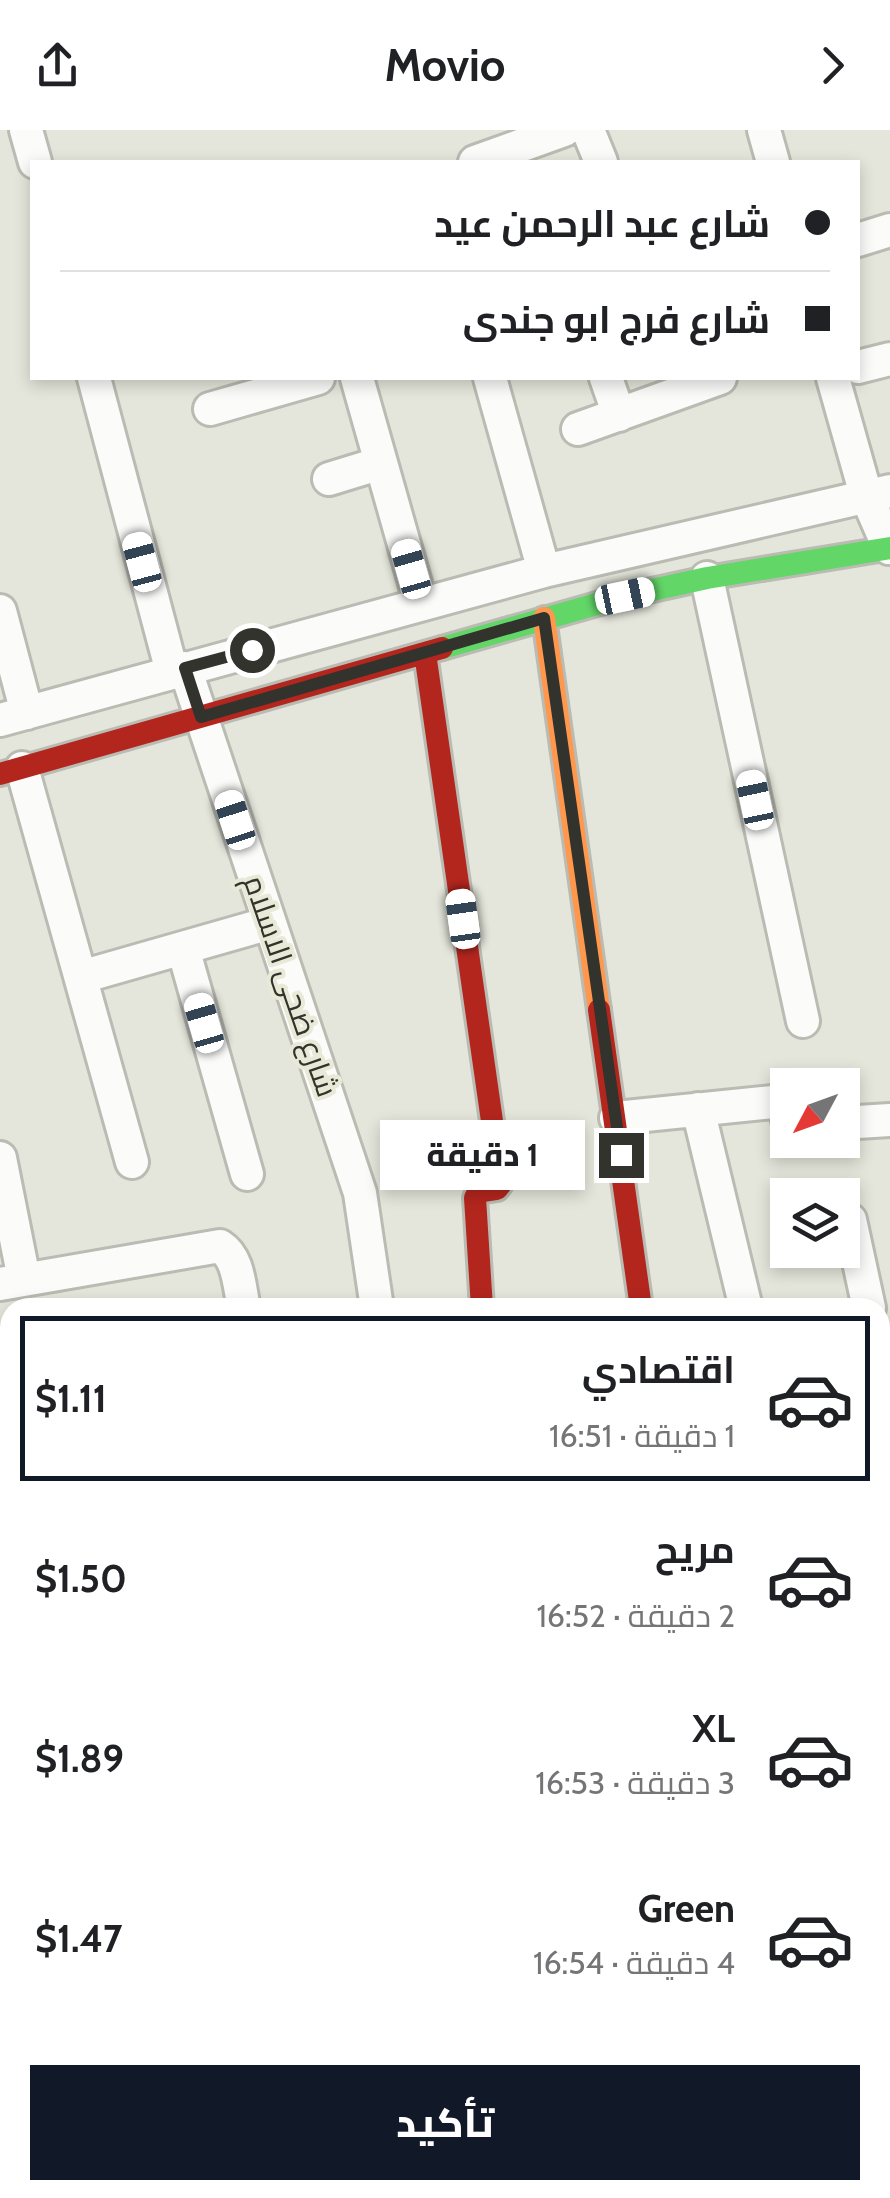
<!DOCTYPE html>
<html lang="ar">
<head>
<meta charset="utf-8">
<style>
	body { margin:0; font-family:Cabin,Cairo,sans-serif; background:#f6f6f6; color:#202124; direction:rtl; height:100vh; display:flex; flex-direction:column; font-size:38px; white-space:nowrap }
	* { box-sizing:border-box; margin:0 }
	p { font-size:32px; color:#757577 }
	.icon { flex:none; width:55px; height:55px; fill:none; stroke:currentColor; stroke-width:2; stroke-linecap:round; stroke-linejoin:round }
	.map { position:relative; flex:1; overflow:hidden; direction:ltr }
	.details { position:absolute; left:0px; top:1168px; width:890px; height:902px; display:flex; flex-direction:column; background:#fff; border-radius:30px 30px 0 0; box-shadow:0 5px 15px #0003; direction:rtl }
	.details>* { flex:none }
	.top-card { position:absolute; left:30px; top:30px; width:830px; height:220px; border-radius:0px; box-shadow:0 5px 15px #0003; direction:rtl; display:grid; align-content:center; height:220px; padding:0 30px; background:#fff }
	.needle { width:65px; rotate:229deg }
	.controls { position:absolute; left:770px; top:938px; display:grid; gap:20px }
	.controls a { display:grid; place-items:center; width:90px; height:90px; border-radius:0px; background:#fff; box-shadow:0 5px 15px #0003; font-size:50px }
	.end { position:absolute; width:45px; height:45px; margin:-22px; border:12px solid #32332c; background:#fff; box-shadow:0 0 0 5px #fff }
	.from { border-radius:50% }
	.bubble { position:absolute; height:70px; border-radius:0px; background:#fff; box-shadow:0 5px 15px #0003; font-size:32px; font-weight:800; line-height:70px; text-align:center; direction:rtl }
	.car { position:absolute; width:30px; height:60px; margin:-30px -15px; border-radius:12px; box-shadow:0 0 8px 2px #0007; background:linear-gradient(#fff 24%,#345 0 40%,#fff 0 76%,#345 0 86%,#fff 0) }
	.top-card b { display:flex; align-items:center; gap:35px; height:95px; font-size:38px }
	.top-card b+b { border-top:2px solid #e0e0e0 }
	.top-card i { width:25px; height:25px; background:#202124 }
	ul { padding:18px 0 0; list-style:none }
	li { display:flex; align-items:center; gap:30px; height:165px; margin:0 20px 15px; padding:0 10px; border:5px solid transparent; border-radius:0px }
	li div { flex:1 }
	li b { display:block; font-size:38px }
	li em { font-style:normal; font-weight:800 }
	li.selected { border-color:#111827 }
	li>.icon { width:90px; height:90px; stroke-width:1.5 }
	.action { display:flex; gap:20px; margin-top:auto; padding:20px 30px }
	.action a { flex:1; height:115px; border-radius:0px; background:#111827; color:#fff; font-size:40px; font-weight:800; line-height:115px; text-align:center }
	header { display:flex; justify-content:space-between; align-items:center; height:130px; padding:0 30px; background:#fff; font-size:45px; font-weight:800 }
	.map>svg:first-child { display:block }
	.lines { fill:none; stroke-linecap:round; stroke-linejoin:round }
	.street-casing { stroke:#babcb3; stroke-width:38 }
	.fast-casing { stroke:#babcb3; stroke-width:28 }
	.slow-casing { stroke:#babcb3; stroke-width:28 }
	.jam-casing { stroke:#babcb3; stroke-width:28 }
	.street { stroke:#fbfbfa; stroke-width:32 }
	.fast { stroke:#63d668; stroke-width:22 }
	.slow { stroke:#ff974d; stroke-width:22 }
	.jam { stroke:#b3261e; stroke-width:22 }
	.route { stroke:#32332c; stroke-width:12 }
	.labels { text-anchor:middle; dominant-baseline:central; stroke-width:8; stroke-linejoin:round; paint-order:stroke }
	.street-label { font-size:30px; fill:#32332c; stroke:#e8ead7 }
</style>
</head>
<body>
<header><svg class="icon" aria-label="forward" viewBox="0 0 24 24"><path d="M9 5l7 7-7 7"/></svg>Movio<svg class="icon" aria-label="share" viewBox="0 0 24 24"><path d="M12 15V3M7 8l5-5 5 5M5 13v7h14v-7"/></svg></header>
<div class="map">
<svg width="890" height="2068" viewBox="0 0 890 2068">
	<rect width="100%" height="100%" fill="#e4e6db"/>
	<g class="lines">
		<defs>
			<path id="street" d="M26,0L35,32
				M588,0L601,32
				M764,0L773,32
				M475,32L564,0
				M858,110L890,100
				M858,237L890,229
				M94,248L172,542
				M357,248L421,474
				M490,248L544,441
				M606,248L619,285
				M833,248L866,365L889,418
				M210,279L318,248
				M578,299L720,248
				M329,349L381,333
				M707,448L803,891
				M0,481L27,583
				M185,538L360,1063L377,1178
				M0,590L544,441L890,361
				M22,638L132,1032
				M183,818L247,1044
				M81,847L270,793
				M698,979L746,1178
				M616,988L782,971L785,973L788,990
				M842,993L890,990
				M0,1028L24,1149
				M850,1090L869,1178
				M0,1154L220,1116C239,1128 239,1156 244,1178
				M880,1231L890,1278
				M0,1285L10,1283
				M880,1392L890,1391
				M0,1423L10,1422
				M0,1500L10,1498
				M883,1525L890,1557
				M0,1602L10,1646
				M0,1743L10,1739
				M0,1865L10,1861
				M880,1940L890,1939
				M0,1986L10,1983
				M352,2060L354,2068
				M626,2060L629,2068
				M844,2060L846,2068
				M233,2068L266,2060"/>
			<path id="fast" d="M442,518L625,466L707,448L890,418"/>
			<path id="slow" d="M544,488L599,880"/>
			<path id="jam" d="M425,523L501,1054L497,1059L478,1062L475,1068L482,1178
				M0,644L442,518
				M599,880L641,1178"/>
		</defs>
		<!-- street casing -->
		<use href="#street" class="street-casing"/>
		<!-- fast casing -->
		<use href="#fast" class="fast-casing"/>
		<!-- slow casing -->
		<use href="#slow" class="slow-casing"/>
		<!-- jam casing -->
		<use href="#jam" class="jam-casing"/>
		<!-- street -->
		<use href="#street" class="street"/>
		<!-- fast -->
		<use href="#fast" class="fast"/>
		<!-- slow -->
		<use href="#slow" class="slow"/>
		<!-- jam -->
		<use href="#jam" class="jam"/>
	</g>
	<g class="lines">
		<!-- route -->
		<path class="route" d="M252,520L185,538L201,587L544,488L621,1025"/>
	</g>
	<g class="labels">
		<!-- street labels -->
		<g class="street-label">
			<text transform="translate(291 856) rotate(71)">شارع ضحى الاسلام</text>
		</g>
	</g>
</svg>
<div class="controls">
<a><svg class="needle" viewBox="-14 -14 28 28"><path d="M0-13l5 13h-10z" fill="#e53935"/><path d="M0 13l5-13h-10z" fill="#757577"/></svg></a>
<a><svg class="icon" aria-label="layers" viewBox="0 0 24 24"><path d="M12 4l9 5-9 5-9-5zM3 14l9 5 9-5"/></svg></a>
</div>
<i class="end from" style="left:252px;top:520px"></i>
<i class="end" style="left:621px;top:1025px"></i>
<div class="bubble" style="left:380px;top:990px;width:205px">1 دقيقة</div>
<i class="car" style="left:142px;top:432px;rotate:345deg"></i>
<i class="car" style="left:411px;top:439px;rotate:344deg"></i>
<i class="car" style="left:625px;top:466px;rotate:78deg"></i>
<i class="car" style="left:755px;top:670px;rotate:348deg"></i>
<i class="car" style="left:235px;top:690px;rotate:342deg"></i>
<i class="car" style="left:463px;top:789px;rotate:352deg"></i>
<i class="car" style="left:204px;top:893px;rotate:344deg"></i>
<div class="top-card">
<b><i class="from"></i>شارع عبد الرحمن عيد</b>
<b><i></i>شارع فرج ابو جندى</b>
</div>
<section class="details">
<ul>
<li class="selected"><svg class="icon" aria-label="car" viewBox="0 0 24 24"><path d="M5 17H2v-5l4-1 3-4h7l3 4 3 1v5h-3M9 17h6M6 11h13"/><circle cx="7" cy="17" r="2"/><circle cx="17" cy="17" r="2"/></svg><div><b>اقتصادي</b><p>1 دقيقة · 16:51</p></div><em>$1.11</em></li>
<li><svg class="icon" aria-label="car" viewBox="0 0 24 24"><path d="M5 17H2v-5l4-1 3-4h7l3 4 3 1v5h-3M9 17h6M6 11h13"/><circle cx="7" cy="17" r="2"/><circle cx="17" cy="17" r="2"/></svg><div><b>مريح</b><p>2 دقيقة · 16:52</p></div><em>$1.50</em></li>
<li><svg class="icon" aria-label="car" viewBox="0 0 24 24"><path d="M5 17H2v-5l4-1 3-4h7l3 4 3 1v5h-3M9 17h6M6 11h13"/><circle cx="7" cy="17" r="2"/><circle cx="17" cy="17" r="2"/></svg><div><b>XL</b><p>3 دقيقة · 16:53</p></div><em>$1.89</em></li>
<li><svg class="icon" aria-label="car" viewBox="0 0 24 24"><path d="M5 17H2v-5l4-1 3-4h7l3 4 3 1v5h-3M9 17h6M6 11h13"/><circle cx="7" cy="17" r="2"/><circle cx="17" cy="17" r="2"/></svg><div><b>Green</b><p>4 دقيقة · 16:54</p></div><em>$1.47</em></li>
</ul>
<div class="action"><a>تأكيد</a></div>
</section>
</div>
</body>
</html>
